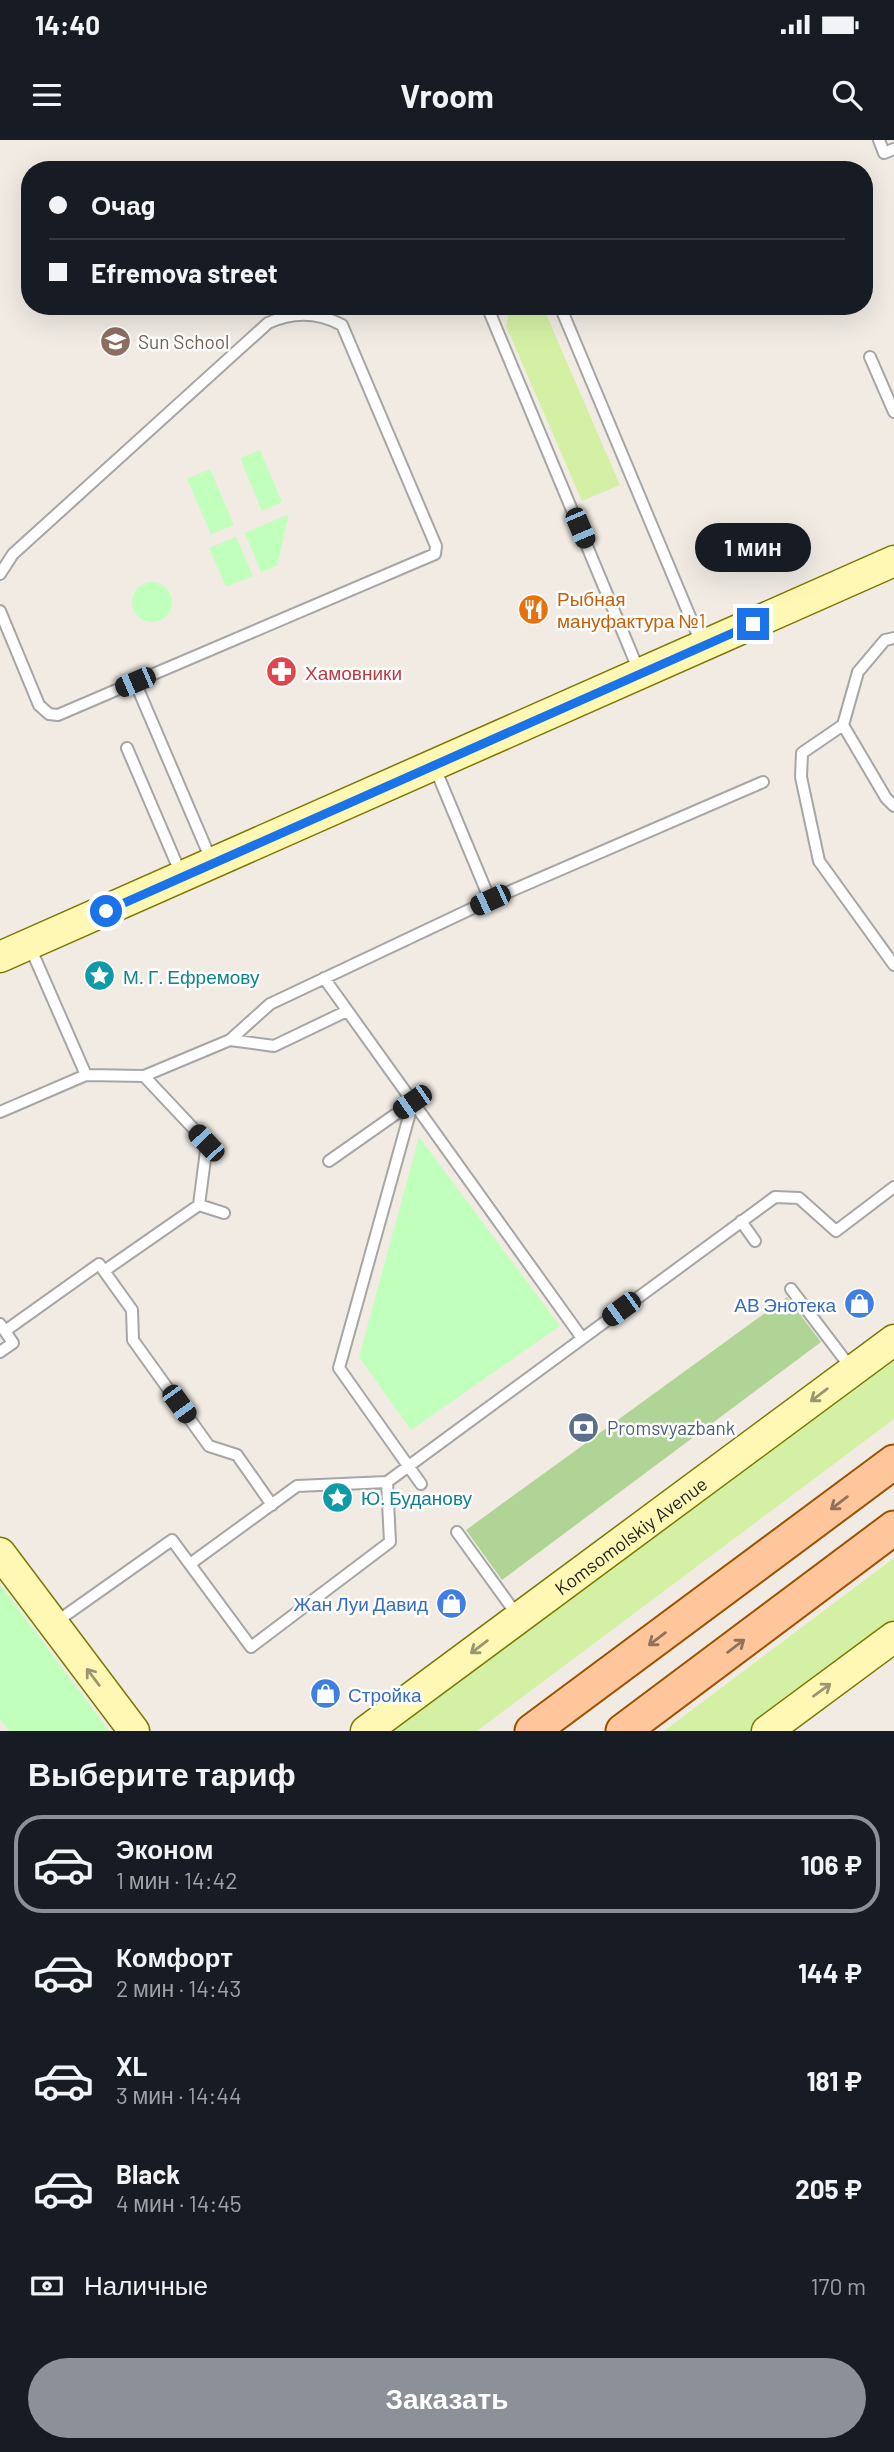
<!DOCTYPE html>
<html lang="ru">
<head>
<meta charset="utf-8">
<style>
	body { margin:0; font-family:Barlow,sans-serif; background:#242831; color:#f1f3f6; height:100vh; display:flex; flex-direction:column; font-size:26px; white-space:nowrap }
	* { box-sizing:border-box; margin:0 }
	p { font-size:23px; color:#9ea1a6 }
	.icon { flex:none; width:38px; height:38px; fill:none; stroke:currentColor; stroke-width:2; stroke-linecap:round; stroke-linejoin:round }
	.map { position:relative; height:1591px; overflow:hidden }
	.drawer { display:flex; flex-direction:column; background:#171b24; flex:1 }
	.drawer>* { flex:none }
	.hud { position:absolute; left:21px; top:21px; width:852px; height:154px; border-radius:28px; box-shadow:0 7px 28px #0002; display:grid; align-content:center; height:154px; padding:0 28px; background:#171b24 }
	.end { position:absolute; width:32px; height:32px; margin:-16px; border:9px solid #1a73e8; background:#fff; box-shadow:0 0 0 4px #fff }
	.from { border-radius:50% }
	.bubble { position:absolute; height:49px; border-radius:24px; background:#171b24; box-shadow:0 7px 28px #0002; font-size:23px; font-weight:700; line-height:49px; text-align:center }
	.car { position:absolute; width:21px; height:42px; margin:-21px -10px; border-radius:9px; box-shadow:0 0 5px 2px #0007; background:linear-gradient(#222 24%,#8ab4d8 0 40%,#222 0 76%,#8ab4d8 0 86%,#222 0) }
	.hud b { display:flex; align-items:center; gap:24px; height:66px; font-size:26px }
	.hud b+b { border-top:2px solid #363941 }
	.hud i { width:18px; height:18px; background:#f1f3f6 }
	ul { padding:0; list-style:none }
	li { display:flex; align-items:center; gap:21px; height:98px; margin:0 14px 10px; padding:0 14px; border:4px solid transparent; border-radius:28px }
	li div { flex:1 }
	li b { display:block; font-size:26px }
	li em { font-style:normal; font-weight:700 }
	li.active { border-color:#8c9099 }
	li>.icon { width:63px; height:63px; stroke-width:1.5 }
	h2 { padding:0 28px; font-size:32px; line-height:84px }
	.pay { display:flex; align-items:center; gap:18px; height:77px; padding:0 28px; font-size:26px }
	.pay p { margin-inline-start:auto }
	.button { display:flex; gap:14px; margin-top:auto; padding:14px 28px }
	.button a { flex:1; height:80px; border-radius:42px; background:#8c9099; color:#fff; font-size:28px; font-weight:700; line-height:80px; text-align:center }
	.status { display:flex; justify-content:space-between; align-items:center; height:49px; padding:0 35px; background:#171b24; direction:ltr }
	.status svg { height:19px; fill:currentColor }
	header { display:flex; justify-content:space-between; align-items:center; height:91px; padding:0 28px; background:#171b24; font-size:32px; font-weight:700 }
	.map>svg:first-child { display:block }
	.grass { fill:#d4f0a5 }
	.forest { fill:#b0d495 }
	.park { fill:#c1ffbd }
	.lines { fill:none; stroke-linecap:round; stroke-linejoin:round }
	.lane-casing { stroke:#a6a6a6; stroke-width:14 }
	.secondary-casing { stroke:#7c7800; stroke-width:33 }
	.primary-casing { stroke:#9a5100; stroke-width:37 }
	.lane { stroke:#fff; stroke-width:10 }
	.secondary { stroke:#fff8b4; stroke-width:30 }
	.primary { stroke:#ffc69b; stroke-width:33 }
	.oneway { stroke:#9a9671 }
	.oneway2 { stroke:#8f725d }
	.route { stroke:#1a73e8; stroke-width:9 }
	.labels { text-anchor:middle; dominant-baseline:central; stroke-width:5; stroke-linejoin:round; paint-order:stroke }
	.education-label { font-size:19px; fill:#785e54; stroke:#fff; text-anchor:start }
	.food-label { font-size:19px; fill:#c56008; stroke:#fff; text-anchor:start }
	.health-label { font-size:19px; fill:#be3a42; stroke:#fff; text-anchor:start }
	.culture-label { font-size:19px; fill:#0d838f; stroke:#fff; text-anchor:start }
	.shop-label { font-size:19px; fill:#366cbe; stroke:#fff; text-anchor:end }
	.service-label { font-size:19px; fill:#4e5e75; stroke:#fff; text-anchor:start }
	.street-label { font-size:19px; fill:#1f1f1f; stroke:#fff }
</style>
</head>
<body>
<div class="status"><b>14:40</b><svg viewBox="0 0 49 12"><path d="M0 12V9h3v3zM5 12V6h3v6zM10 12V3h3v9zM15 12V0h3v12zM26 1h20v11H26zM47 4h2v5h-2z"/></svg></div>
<header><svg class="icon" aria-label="menu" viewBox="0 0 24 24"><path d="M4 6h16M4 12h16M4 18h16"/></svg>Vroom<svg class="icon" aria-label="search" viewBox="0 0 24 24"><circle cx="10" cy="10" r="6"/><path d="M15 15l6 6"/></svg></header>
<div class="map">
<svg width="894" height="1591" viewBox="0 0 894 1591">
	<rect width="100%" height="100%" fill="#f1ebe4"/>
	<!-- grass -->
	<path class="grass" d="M516,166L543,167L620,345L582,361L506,186L509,173Z
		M894,1217V1279L477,1591H391Z
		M894,1418V1485L751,1591H664Z"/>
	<!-- forest -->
	<path class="forest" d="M787,1157L821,1202L502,1440L466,1390Z"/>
	<!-- park -->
	<path class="park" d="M260,310L282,362L262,371L240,318Z
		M210,329L234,385L211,394L187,339Z
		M289,374L277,426L261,432L245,393Z
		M236,397L253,436L226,447L209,408Z
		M132 462a20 20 0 1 1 40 0a20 20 0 1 1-40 0Z
		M419,997L560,1186L411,1290L359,1217Z
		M0,1444L109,1591H9L0,1579Z"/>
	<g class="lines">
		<defs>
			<path id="lane" d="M879,0L884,13L894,9
				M487,166L639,531
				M560,166L701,503
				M870,217L894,272
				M0,434L13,414L268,183C294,171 318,172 342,185L436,406L435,414L135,542
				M0,471L39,565L49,574L58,575L135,542L212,722
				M894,498L885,500L858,532L843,585L802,613L801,637L819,721L894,825
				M843,585L886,658L894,666
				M127,608L181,734
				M435,628L490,760
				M30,807L86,935
				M324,838L582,1198
				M230,900L274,906L347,871
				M413,962L339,1228L421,1344
				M0,972L86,935L144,936L230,900L270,864L490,760L763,642
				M329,1021L413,962
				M199,1065L224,1073
				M741,1081L755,1101
				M104,1131L199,1065L207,1003L144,936
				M791,1149L851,1228
				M0,1184L13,1203L0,1212
				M5,1191L99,1124L132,1170L133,1200L209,1306L237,1315L272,1365
				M457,1392L517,1475
				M190,1424L297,1346L387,1342L775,1057L799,1058L836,1091L894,1047
				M56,1482L172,1400L251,1507L390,1402L387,1342"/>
			<g id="secondary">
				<path d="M0,817L894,421"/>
				<path d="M0,1413L134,1591"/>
				<path id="s1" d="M366,1591L894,1200"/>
				<path d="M767,1591L894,1497"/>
			</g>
			<path id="primary" d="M532,1591L894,1322
				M623,1591L894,1388"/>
		</defs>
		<!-- lane casing -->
		<use href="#lane" class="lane-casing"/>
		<!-- secondary casing -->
		<use href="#secondary" class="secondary-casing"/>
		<!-- primary casing -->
		<use href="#primary" class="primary-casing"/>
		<!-- lane -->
		<use href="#lane" class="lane"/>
		<!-- secondary -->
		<use href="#secondary" class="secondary"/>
		<!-- primary -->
		<use href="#primary" class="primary"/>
	</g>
	<!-- one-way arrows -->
	<defs><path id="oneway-shaft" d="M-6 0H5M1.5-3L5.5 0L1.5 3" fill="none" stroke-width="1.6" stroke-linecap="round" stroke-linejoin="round" transform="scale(1.75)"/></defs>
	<g class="oneway">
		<use href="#oneway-shaft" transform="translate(819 1255) rotate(143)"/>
		<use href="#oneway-shaft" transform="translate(479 1507) rotate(143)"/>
		<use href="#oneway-shaft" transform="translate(93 1537) rotate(-127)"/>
		<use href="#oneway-shaft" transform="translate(822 1550) rotate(-36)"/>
	</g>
	<g class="oneway2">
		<use href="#oneway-shaft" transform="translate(839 1363) rotate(143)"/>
		<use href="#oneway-shaft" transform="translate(657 1499) rotate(143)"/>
		<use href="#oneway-shaft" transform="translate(736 1506) rotate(-37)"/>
	</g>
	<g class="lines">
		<!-- route -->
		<path class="route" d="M106,771L753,484"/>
	</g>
	<!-- icons -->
	<defs>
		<symbol id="school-disc" viewBox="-11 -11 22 22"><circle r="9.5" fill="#8d6e63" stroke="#fff"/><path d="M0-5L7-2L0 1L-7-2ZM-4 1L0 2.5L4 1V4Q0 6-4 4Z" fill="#fff"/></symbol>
		<symbol id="restaurant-disc" viewBox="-11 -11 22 22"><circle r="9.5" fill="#e8710a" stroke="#fff"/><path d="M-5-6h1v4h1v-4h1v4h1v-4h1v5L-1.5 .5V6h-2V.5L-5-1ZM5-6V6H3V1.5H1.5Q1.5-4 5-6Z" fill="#fff"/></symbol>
		<symbol id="pharmacy-disc" viewBox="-11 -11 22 22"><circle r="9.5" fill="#e0444e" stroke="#fff"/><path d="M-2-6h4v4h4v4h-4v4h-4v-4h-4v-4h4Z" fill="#fff"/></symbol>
		<symbol id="sight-disc" viewBox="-11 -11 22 22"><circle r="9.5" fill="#0f9aa8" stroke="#fff"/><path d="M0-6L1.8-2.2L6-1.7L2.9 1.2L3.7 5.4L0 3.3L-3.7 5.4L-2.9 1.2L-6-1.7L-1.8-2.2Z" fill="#fff"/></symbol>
		<symbol id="shop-disc" viewBox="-11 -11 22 22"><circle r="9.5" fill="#3f7fe0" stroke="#fff"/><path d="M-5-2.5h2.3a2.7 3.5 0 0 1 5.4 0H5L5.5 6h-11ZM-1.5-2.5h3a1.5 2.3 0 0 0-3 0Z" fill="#fff"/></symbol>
		<symbol id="bank-disc" viewBox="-11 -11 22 22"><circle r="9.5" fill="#5c6f8a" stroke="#fff"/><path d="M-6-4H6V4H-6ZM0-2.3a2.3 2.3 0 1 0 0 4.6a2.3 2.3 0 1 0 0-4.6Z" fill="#fff"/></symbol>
	</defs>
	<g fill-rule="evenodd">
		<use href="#school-disc" x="98" y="184" width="35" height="35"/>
		<use href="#restaurant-disc" x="516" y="452" width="35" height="35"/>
		<use href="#pharmacy-disc" x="264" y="514" width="35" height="35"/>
		<use href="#sight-disc" x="82" y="818" width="35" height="35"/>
		<use href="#shop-disc" x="842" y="1146" width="35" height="35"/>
		<use href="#bank-disc" x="566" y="1270" width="35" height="35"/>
		<use href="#sight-disc" x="320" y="1340" width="35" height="35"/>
		<use href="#shop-disc" x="434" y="1446" width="35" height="35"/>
		<use href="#shop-disc" x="308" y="1536" width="35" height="35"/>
	</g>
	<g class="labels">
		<!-- education labels -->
		<g class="education-label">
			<text x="138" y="201">Sun School</text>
		</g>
		<!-- food labels -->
		<g class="food-label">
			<text x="557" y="458">Рыбная<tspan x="557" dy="22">мануфактура №1</tspan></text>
		</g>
		<!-- health labels -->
		<g class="health-label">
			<text x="305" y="532">Хамовники</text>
		</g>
		<!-- culture labels -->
		<g class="culture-label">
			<text x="123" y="836">М. Г. Ефремову</text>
			<text x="361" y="1357">Ю. Буданову</text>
		</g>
		<!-- shop labels -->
		<g class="shop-label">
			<text x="836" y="1164">АВ Энотека</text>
			<text x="428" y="1463">Жан Луи Давид</text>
			<text x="348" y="1554" text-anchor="start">Стройка</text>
		</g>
		<!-- service labels -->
		<g class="service-label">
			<text x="607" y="1287">Promsvyazbank</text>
		</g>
		<!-- street labels -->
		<g class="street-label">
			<text stroke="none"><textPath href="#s1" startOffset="329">Komsomolskiy Avenue</textPath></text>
		</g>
	</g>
</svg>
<i class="end from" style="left:106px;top:771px"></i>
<i class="end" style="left:753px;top:484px"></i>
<div class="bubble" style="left:695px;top:383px;width:116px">1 мин</div>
<i class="car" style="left:580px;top:388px;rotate:157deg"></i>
<i class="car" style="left:135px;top:542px;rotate:247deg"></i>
<i class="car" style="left:490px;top:760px;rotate:245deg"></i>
<i class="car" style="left:412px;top:962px;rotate:235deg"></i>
<i class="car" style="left:206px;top:1003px;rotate:317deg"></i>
<i class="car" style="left:621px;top:1169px;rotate:234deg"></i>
<i class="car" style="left:179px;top:1264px;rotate:144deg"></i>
<div class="hud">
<b><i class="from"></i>Очаg</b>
<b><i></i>Efremova street</b>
</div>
</div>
<section class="drawer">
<h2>Выберите тариф</h2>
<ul>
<li class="active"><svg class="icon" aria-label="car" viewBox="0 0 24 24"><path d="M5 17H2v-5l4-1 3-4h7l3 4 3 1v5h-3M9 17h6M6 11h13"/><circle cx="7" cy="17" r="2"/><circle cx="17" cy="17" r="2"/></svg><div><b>Эконом</b><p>1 мин · 14:42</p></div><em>106 ₽</em></li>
<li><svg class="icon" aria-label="car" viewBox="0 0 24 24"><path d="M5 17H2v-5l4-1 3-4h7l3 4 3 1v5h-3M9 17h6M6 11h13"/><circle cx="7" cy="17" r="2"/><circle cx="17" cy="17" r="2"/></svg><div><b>Комфорт</b><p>2 мин · 14:43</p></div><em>144 ₽</em></li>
<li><svg class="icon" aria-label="car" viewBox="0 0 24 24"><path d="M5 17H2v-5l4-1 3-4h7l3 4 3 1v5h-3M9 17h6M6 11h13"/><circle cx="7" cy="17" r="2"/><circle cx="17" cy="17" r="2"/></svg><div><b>XL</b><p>3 мин · 14:44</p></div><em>181 ₽</em></li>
<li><svg class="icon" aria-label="car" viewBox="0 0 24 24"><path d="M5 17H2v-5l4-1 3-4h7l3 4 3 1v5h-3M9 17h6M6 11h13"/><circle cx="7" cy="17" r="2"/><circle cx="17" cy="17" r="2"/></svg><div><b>Black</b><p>4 мин · 14:45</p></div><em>205 ₽</em></li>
</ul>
<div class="pay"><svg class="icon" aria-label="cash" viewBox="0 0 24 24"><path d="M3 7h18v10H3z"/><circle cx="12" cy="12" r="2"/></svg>Наличные<p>170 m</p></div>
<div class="button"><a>Заказать</a></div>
</section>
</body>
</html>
